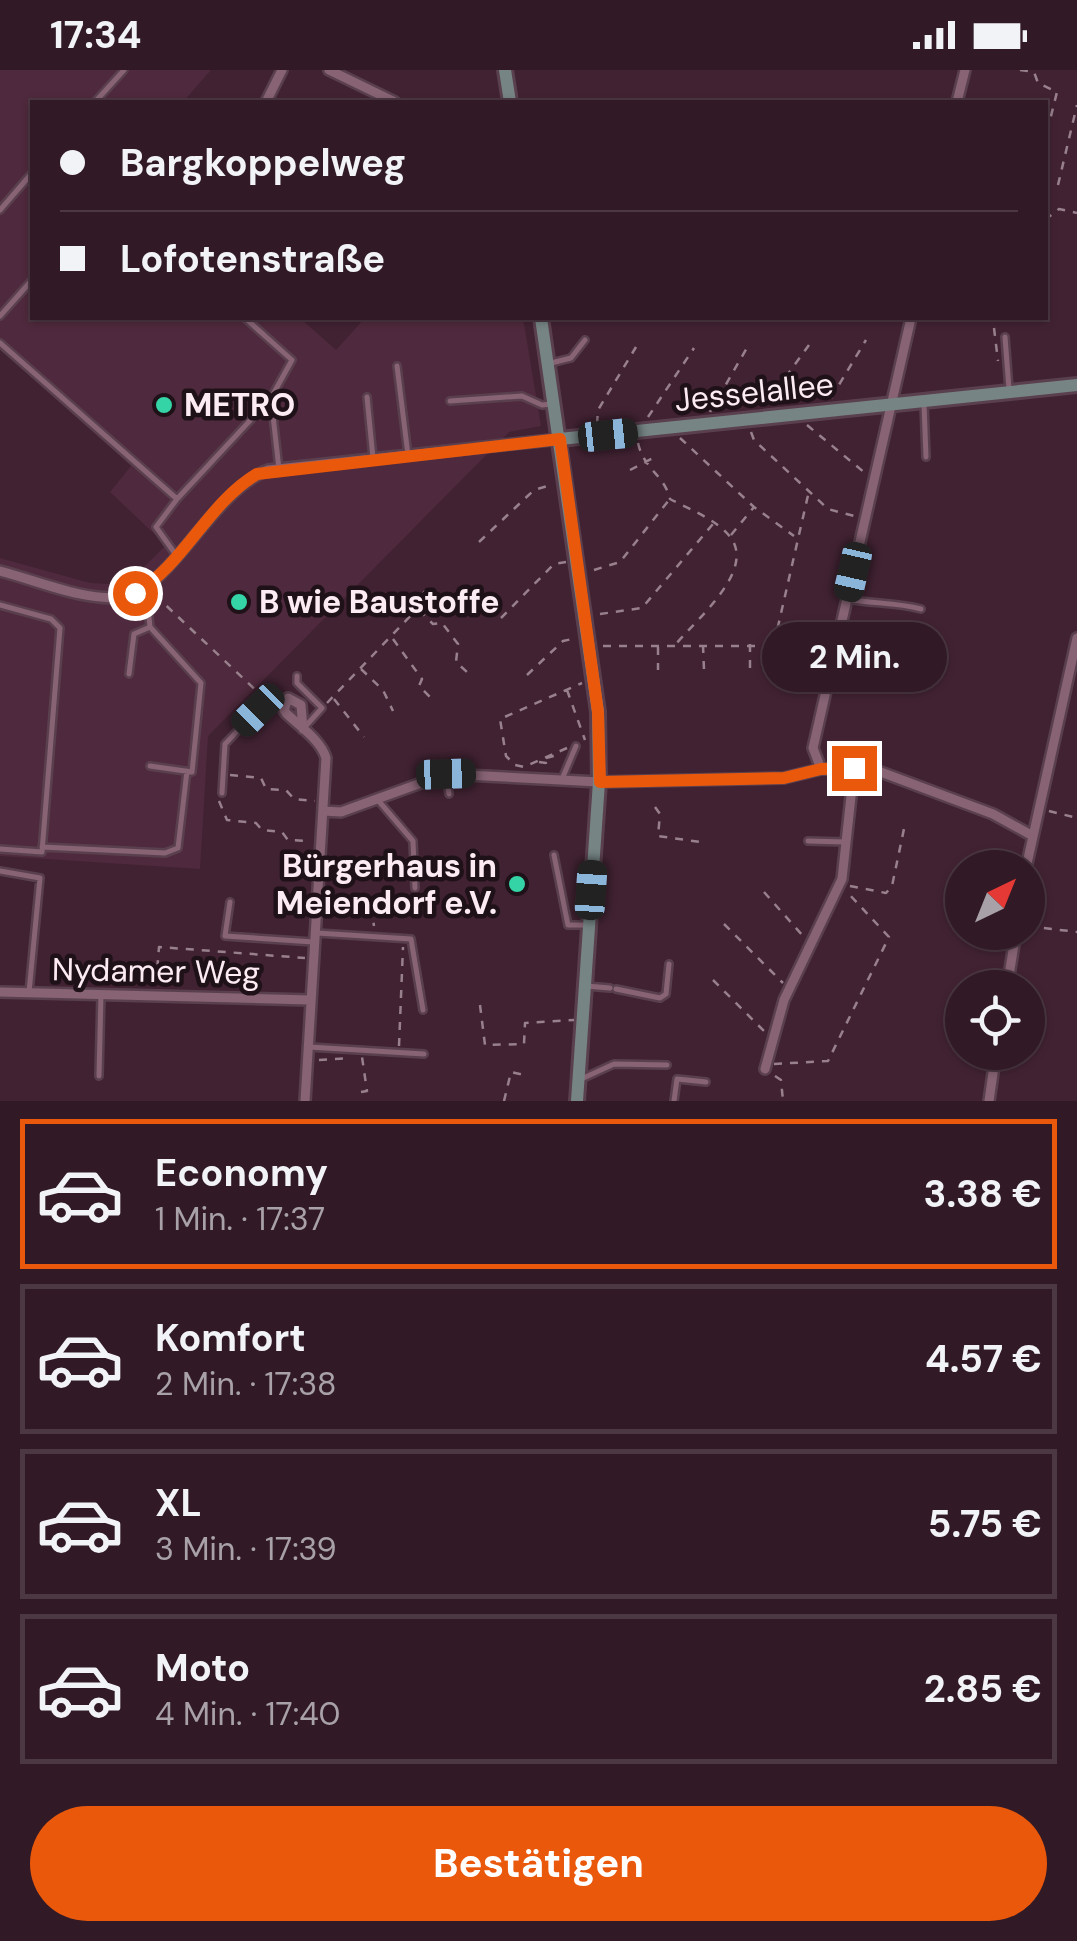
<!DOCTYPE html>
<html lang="de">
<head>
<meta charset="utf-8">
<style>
	body { margin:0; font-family:"DM Sans",sans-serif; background:#3d2732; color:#f1f3f6; height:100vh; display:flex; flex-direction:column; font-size:38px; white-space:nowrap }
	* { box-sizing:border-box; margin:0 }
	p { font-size:32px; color:#a8a1a7 }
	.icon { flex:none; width:55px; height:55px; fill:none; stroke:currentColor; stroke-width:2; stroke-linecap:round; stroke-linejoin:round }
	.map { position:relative; height:1031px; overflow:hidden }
	.side { display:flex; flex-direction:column; background:#311a26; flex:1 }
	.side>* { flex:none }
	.hud { position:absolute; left:30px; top:30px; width:1018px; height:220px; border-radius:0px; box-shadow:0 2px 8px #0004,0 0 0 2px #4c3843; display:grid; align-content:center; height:220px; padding:0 30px; background:#311a26 }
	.needle { width:65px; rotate:43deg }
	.fabs { position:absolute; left:945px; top:780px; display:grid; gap:20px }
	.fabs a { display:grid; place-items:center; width:100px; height:100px; border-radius:50%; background:#311a26; box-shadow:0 2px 8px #0004,0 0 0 2px #4c3843; font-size:50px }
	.end { position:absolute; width:45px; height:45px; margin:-22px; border:12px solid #ea580c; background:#fff; box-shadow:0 0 0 5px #fff }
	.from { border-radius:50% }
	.bubble { position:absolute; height:70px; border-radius:35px; background:#311a26; box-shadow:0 2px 8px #0004,0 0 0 2px #4c3843; font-size:32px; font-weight:700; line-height:70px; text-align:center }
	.car { position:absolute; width:30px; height:60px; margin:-30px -15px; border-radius:12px; box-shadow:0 0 8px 2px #0007; background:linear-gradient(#222 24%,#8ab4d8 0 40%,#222 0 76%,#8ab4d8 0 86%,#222 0) }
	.hud b { display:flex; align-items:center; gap:35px; height:95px; font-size:38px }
	.hud b+b { border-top:2px solid #4c3843 }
	.hud i { width:25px; height:25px; background:#f1f3f6 }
	ul { padding:18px 0 0; list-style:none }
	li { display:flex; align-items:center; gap:30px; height:150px; margin:0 20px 15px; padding:0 10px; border:5px solid #4c3843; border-radius:0px }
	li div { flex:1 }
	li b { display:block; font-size:38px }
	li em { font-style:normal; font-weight:700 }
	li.selected { border-color:#ea580c }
	li>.icon { width:90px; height:90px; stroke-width:1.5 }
	.action { display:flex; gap:20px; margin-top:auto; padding:20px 30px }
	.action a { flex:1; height:115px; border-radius:60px; background:#ea580c; color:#fff; font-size:40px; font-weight:700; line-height:115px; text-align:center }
	.status { display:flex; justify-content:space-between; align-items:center; height:70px; padding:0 50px; background:#311a26; direction:ltr }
	.status svg { height:28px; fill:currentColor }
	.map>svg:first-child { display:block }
	.built { fill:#4f293d }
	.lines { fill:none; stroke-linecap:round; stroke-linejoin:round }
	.lane-casing { stroke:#5a404e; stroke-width:10 }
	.street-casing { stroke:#5a404e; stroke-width:14 }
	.secondary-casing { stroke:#5a404e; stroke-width:18 }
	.path { stroke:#98808c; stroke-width:2.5; stroke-dasharray:8 8; stroke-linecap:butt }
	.lane { stroke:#876374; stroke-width:5 }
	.street { stroke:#876374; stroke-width:9 }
	.secondary { stroke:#768484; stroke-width:12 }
	.route { stroke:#ea580c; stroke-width:12 }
	.poi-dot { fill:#35d4a7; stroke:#1f1118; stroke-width:4 }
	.labels { text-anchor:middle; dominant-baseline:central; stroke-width:9; stroke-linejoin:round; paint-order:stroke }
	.street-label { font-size:32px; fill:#fcebf3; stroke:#1f1118 }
	.poi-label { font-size:32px; font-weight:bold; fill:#fcebf3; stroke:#1f1118; text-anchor:start }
</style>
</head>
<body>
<div class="status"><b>17:34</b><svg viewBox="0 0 49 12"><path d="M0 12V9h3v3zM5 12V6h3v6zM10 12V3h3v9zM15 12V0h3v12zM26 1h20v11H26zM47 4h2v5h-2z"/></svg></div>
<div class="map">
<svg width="1077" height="1031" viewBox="0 0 1077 1031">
	<rect width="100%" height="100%" fill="#412232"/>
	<!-- built -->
	<path class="built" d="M0,0H211L183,32H32V248H300L336,280L365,248H523L541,356L509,362L208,666L200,799L0,786V488L90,513L126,515L166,475L110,422L131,396L0,278Z"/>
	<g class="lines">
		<defs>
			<path id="lane" d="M95,32L124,0
				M0,140L32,103
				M0,246L32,210
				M245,248L292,290L271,328L279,399
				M1005,267L1009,319
				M0,273L177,429L156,457L176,485
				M551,293L571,288L585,270
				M397,296L408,385
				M367,327L373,388
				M450,331L522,326L542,335L552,334
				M924,334L926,387
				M177,429L270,329
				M847,529C873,534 895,532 921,539
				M0,535L51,549L60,558L42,782L0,779
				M150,557L201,613L192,702L150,696
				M129,604L134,564L150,557L146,517
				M297,606V613L322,638L303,659
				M446,704L449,724
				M562,709L576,676
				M222,723L225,674C242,657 258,633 283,634
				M377,729L413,771L415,818
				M808,771L846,772
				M42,777L165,783L178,778L187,701
				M554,785L568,855H588
				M0,801L40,808L29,922
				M230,832L225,866L313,872
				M317,863L411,869L423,940
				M586,916L610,918
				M616,919L660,928L666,924L669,894
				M309,977L424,984
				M99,1006L101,924
				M579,1010L614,994L667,995
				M674,1031L677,1009L706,1012"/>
			<path id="street" d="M329,0L395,32
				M266,32L282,0
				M957,32L965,0
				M0,501C36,510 85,532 122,527C170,521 212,421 268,400L560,369
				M303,659L301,635L288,628L284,640L286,643C299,656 321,670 326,688L305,1031
				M821,699L813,678L911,248
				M323,741L341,742L446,704L599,712L784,708L821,699H854L878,701L993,744L1031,765
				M1026,798L1077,568
				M1007,918L1016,862
				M0,922L310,930
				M765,999L784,930L842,809L854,699
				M989,1031L996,982"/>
			<path id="secondary" d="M505,0L510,32
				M541,248L598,642L599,712L577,1031
				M560,369L1077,315"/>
		</defs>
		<!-- lane casing -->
		<use href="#lane" class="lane-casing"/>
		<!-- street casing -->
		<use href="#street" class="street-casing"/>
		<!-- secondary casing -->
		<use href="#secondary" class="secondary-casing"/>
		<!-- path -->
		<path class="path" d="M1020,0L1034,2L1038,13L1057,22L1045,70
			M1058,115L1077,35
			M1045,150L1059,139L1077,143
			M994,258L998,291
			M831,328L866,270
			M771,335L774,323L809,275
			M710,342L748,276
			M648,347L694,278
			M597,354L598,340L636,277
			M807,355L865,403
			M751,362L754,370L828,439L854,446
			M680,368L754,437L794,466
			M638,373C644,400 664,404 670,429C689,439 718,450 731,468C755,501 696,550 676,574
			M630,400L655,387
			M731,465L754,437
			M479,472L534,420L551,415
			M594,500L620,492L669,430
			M155,525L265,629
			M419,540L433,554L442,553L458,574L456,592L467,602
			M600,544L642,538L713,454
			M501,548L554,494L566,492
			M393,569L422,609L419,616L430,627
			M750,574V601
			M774,574L809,421
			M703,575L704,600
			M603,576H826
			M658,577V600
			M361,599L383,620L393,641
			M527,605L563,571L577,568
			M567,620L585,670
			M334,629L364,667
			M327,633L417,539L416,531L429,517
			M567,678L524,697L515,695L506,686L500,649L582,613
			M546,688L558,685
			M539,692L546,693L548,700
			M230,705L261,708L266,719L286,720L294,729L315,731
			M219,731L227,750L256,753L262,760L282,762L288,770L310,771
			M655,737L660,744L658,766L700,772
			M1049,741L1077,748
			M850,816L886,823L892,816L905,754
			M764,822L803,866
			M371,837L374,856
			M724,854L783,913
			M1028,856L1077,862
			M713,910L765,962
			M156,914L159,877L305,888
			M480,935L485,975L524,974L525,953L574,950
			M399,976L403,877
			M319,990L351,988
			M774,994L828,991L889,867L848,823
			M775,1006L781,1010L783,1031
			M361,1022L367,1021L362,987
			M504,1031L511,1002L528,1006"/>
		<!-- lane -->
		<use href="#lane" class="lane"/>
		<!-- street -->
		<use href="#street" class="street"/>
		<!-- secondary -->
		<use href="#secondary" class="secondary"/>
	</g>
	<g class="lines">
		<!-- route -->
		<path class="route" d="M135,523C184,495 207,434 257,404L560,369L598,642L600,712L784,708L821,699L854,698"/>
	</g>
	<!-- markers -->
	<g class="poi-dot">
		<circle cx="164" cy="335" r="10"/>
		<circle cx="239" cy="532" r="10"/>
		<circle cx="517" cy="814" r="10"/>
	</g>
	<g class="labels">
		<!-- street labels -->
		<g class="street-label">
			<text transform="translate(754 322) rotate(-6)">Jesselallee</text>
			<text transform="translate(156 901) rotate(1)">Nydamer Weg</text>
		</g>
		<!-- poi labels -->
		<g class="poi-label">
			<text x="184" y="335">METRO</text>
			<text x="259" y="532">B wie Baustoffe</text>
			<text x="497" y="796" text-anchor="end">Bürgerhaus in<tspan x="497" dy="37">Meiendorf e.V.</tspan></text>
		</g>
	</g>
</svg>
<div class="fabs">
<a><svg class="needle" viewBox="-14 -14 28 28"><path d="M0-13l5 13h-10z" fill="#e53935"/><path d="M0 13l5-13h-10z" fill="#a8a1a7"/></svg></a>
<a><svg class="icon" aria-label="locate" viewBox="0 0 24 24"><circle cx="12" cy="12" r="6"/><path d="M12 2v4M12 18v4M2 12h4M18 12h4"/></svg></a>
</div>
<i class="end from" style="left:135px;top:523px"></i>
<i class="end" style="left:854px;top:698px"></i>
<div class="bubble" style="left:762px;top:552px;width:185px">2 Min.</div>
<i class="car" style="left:608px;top:365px;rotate:84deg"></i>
<i class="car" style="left:853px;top:502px;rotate:193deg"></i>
<i class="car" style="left:258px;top:640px;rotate:225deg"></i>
<i class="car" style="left:446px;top:704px;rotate:88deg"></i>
<i class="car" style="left:591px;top:820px;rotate:4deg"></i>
<div class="hud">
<b><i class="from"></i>Bargkoppelweg</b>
<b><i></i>Lofotenstraße</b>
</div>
</div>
<section class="side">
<ul>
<li class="selected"><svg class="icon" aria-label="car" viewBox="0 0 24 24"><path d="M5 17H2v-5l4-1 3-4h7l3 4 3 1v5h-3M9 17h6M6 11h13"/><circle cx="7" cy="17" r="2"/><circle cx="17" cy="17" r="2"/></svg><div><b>Economy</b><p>1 Min. · 17:37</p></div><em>3.38 €</em></li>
<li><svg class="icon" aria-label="car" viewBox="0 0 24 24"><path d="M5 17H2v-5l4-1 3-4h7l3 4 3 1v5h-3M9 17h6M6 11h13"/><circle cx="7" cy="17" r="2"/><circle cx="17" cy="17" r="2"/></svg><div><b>Komfort</b><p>2 Min. · 17:38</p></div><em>4.57 €</em></li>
<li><svg class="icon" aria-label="car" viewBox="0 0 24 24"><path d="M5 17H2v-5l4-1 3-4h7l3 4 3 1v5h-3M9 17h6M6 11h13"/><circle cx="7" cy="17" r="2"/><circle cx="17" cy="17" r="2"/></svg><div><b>XL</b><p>3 Min. · 17:39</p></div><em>5.75 €</em></li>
<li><svg class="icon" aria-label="car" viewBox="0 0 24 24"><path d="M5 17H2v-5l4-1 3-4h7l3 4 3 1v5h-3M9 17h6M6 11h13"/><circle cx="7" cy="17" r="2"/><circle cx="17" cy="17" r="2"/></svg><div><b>Moto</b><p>4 Min. · 17:40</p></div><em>2.85 €</em></li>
</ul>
<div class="action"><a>Bestätigen</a></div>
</section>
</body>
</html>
